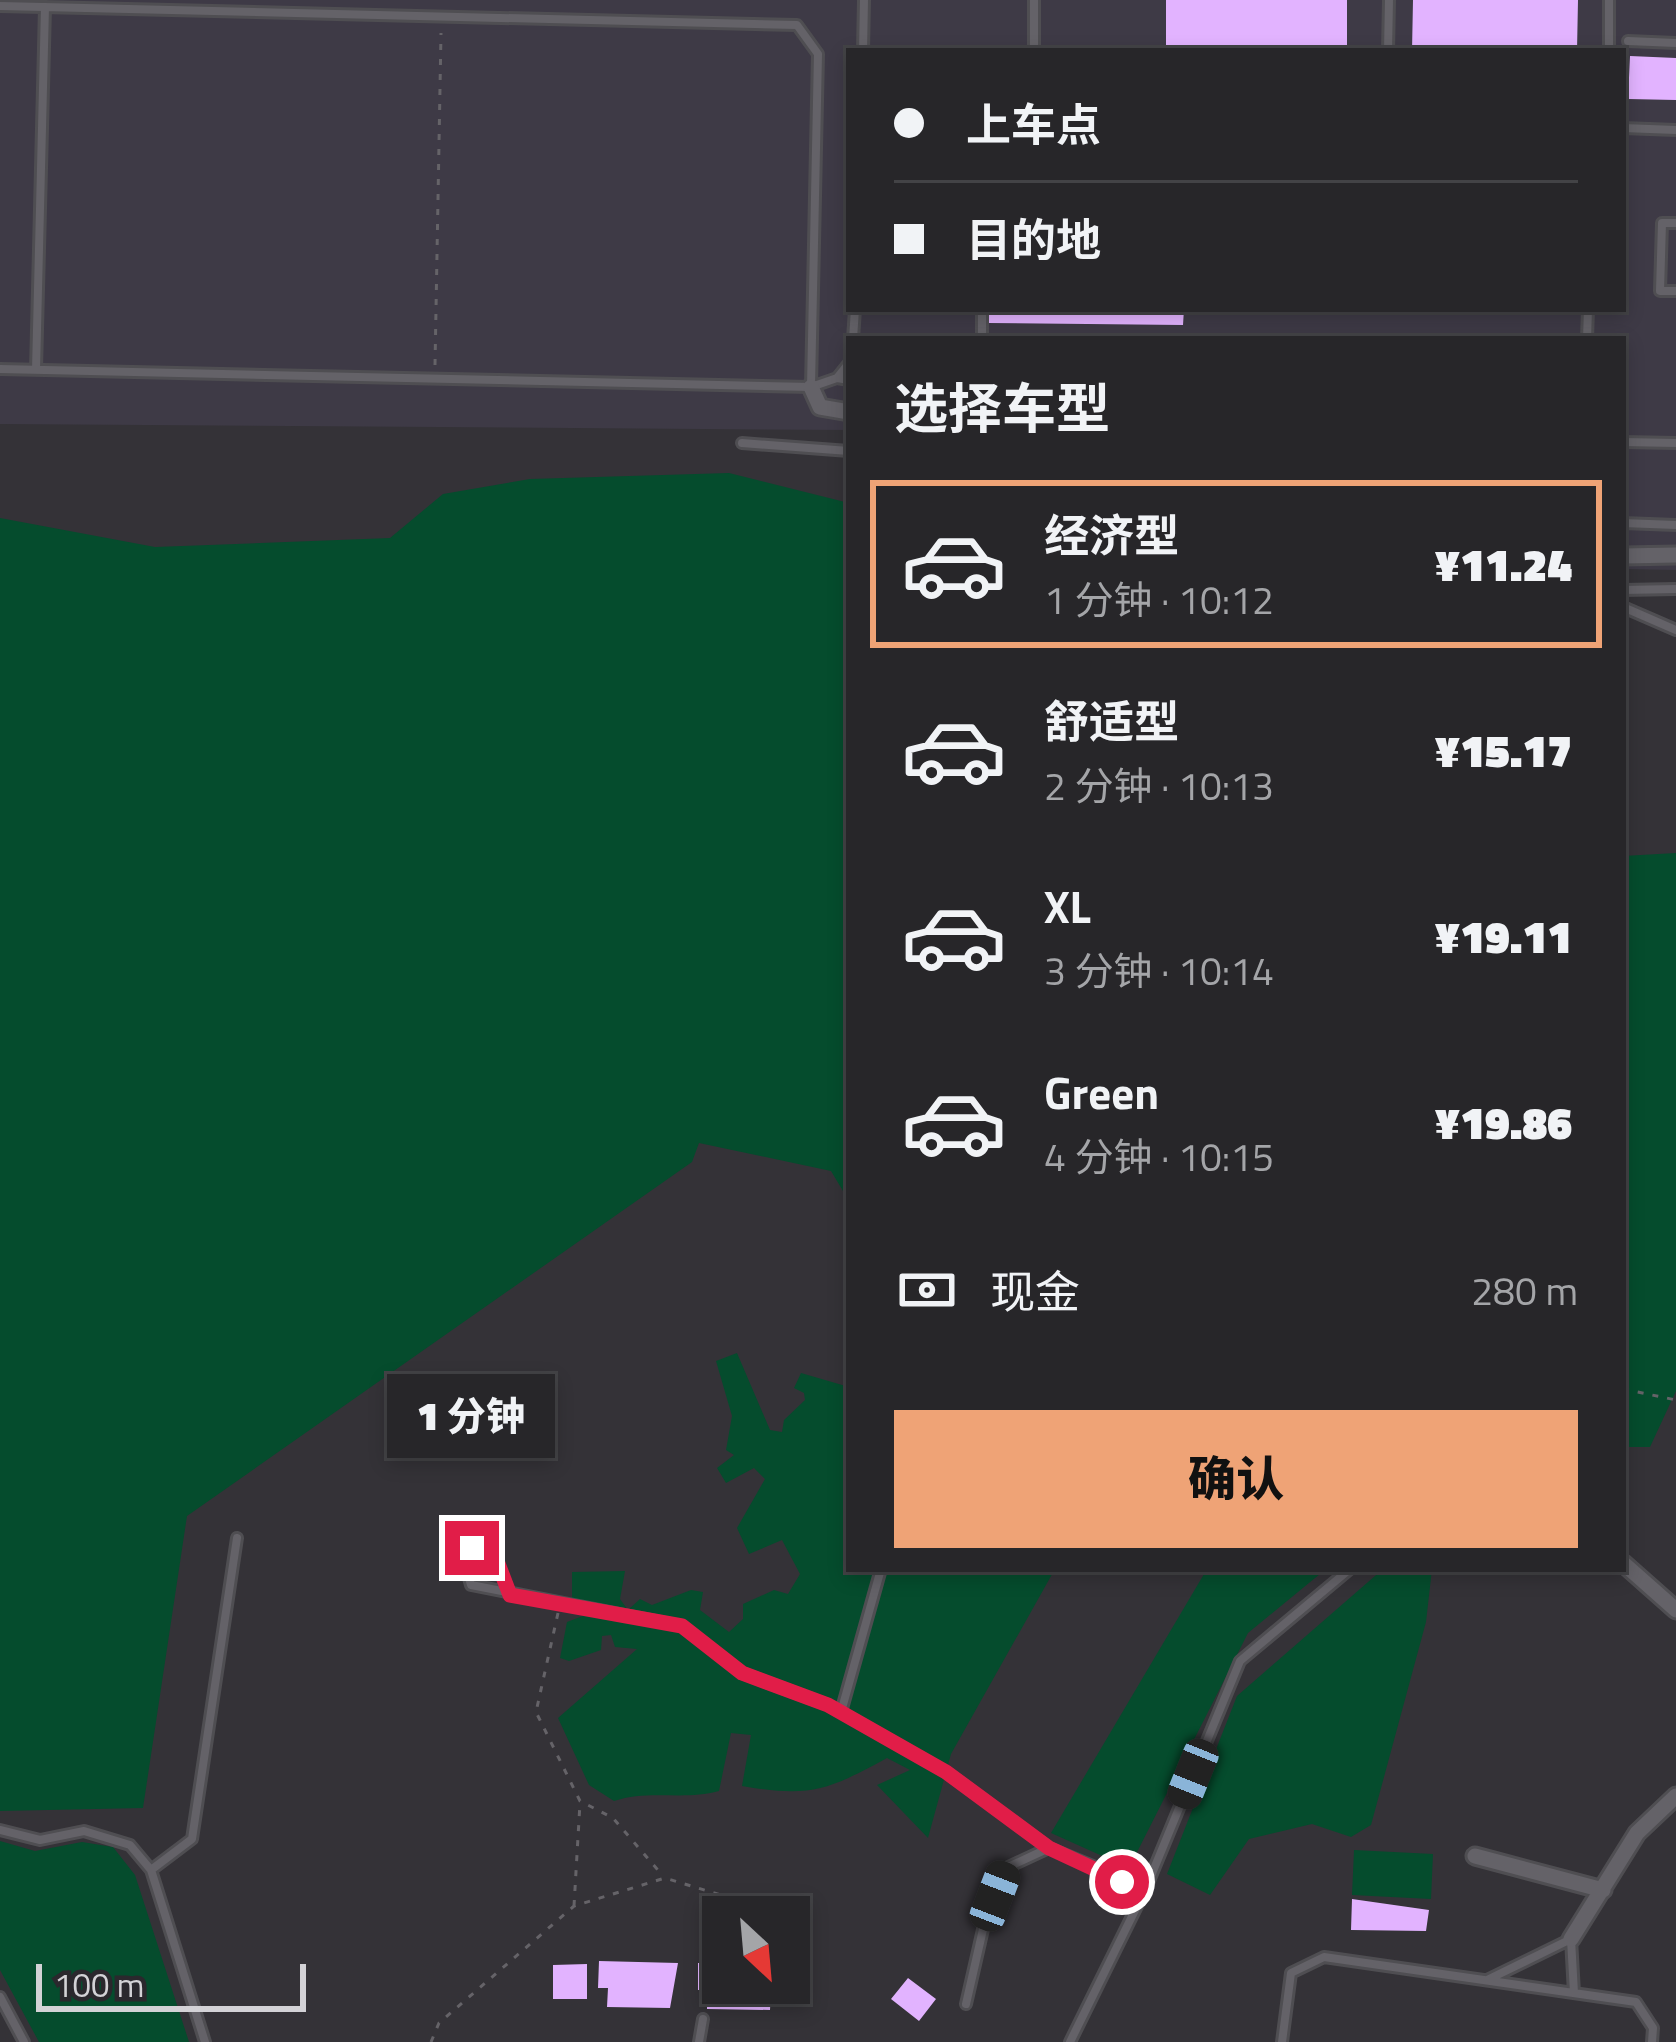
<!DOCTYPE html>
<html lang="zh">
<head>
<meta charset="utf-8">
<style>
	body { margin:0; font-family:"Titillium Web","Noto Sans SC",sans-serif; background:#2f2e31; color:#f1f3f6; height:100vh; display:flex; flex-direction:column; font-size:45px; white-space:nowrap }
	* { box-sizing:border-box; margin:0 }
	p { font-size:39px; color:#a4a5a8 }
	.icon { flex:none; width:66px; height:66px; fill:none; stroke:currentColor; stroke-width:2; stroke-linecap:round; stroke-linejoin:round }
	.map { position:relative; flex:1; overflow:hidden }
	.side { position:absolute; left:846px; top:336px; width:780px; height:1236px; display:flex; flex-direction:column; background:#272629; border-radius:0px; box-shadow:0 6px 18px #0003,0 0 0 3px #434346 }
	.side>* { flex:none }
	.guide { position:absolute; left:846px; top:48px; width:780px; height:264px; border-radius:0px; box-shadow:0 6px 18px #0003,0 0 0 3px #434346; display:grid; align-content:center; height:264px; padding:0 48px; background:#272629 }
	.needle { width:78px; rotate:154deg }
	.buttons { position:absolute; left:702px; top:1896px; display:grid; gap:24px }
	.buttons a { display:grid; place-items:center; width:108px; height:108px; border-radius:0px; background:#272629; box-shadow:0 6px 18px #0003,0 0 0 3px #434346; font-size:60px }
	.scale { position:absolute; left:36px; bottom:30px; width:270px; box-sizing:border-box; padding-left:12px; border:6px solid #d3d2d6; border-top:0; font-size:33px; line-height:42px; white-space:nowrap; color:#d3d2d6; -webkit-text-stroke:9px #2a282d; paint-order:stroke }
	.end { position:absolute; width:54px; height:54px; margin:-27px; border:15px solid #e11d48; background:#fff; box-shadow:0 0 0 6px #fff }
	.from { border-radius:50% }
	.bubble { position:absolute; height:84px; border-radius:0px; background:#272629; box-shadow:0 6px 18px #0003,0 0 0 3px #434346; font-size:39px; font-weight:800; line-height:84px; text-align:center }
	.car { position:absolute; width:36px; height:72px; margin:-36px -18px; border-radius:15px; box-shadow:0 0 9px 3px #0007; background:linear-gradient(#222 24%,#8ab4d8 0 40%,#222 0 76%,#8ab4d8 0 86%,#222 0) }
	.guide b { display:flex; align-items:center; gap:42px; height:114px; font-size:45px }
	.guide b+b { border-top:3px solid #434346 }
	.guide i { width:30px; height:30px; background:#f1f3f6 }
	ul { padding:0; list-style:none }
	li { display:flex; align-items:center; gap:36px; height:168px; margin:0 24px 18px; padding:0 24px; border:6px solid transparent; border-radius:0px }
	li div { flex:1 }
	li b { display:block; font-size:45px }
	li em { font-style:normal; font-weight:800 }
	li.selected { border-color:#efa376 }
	li>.icon { width:108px; height:108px; stroke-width:1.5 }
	h2 { padding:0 48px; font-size:54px; line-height:144px }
	.pay { display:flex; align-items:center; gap:30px; height:132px; padding:0 48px; font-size:45px }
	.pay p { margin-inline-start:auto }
	.primary-button { display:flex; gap:24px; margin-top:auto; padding:24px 48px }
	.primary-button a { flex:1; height:138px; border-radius:0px; background:#efa376; color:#111; font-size:48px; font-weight:800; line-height:138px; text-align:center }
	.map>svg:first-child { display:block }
	.built { fill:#3e3a46; fill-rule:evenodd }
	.green { fill:#054c2d }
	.building { fill:#e2b3ff }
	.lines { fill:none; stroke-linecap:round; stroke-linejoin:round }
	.service-casing { stroke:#4f4e52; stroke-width:14 }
	.minor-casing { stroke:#4f4e52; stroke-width:21 }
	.path { stroke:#656368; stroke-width:3; stroke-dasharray:6 9; stroke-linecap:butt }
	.service { stroke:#646268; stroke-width:8 }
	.minor { stroke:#646268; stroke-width:15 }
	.route { stroke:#e11d48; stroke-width:15 }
</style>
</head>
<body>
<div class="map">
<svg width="1676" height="2042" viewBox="0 0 1676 2042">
	<rect width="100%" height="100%" fill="#343237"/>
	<!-- built -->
	<path class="built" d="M0,0H1676V570L1623,569V339H849V430L0,424ZM849,51H1623V309H849Z"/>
	<!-- green -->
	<path class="green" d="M729,473L849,503V1201L831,1171L699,1143L692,1162L187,1516L143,1808L0,1811V518L155,547L390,538L443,494L530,479Z
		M1676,853V1391L1650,1447H1623V856Z
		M737,1353L770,1430L782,1432L784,1420L805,1400L804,1393L794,1388L801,1373L849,1387V1569H1055L951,1754L928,1838L877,1785L910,1770L887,1758C828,1790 811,1798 742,1786L751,1735L731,1733L719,1791C683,1801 649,1789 614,1801L589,1785L558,1718L637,1649L615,1647L611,1635L602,1636L601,1650L569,1661L560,1658L567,1622L604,1608L572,1599V1572L625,1571L620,1599L628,1610L640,1599L652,1605L691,1590L703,1592L700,1610L729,1632L743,1619V1604L774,1590L788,1594L800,1574L782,1540L749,1554L737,1528L765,1479L754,1468L726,1483L717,1468L734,1455L726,1450L732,1416L716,1361Z
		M1207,1569H1326L1248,1633L1129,1868L1051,1833Z
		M1383,1569H1432L1426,1622L1371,1825L1351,1837L1312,1824L1249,1839L1210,1895L1167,1874L1237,1696Z
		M0,1841L35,1851L82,1842L113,1847L135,1875L189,2042H39L0,1970Z
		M1354,1850L1433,1854L1431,1899L1352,1895Z"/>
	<!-- building -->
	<path class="building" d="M1166,0H1347V51H1166Z
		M1413,0H1578L1577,51H1412Z
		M1630,56L1676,58V100L1628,99Z
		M989,309H1184L1183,325L988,323Z
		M1352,1899L1429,1910L1426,1931L1351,1930Z
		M599,1961L678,1963L670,2008L607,2007L608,1988H598Z
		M698,1963H723V1983H778L777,1991H771L770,2010L707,2009V1990H698Z
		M587,1964V1999H553V1965Z
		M908,1978L936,1999L919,2021L891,1999Z"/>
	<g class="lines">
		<defs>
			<path id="service" d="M0,6L797,25L818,54L811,386
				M1628,41L1676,43
				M863,51L864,0
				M1034,51V0
				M1388,51L1389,0
				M1609,51V0
				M1623,128L1676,130
				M1676,223H1662L1660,291H1676
				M853,339L855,309
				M982,339V309
				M1587,339L1588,309
				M0,369L811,387L837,378L849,363
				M36,370L45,7
				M837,378L849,380
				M1623,442L1676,443
				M742,443L849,451
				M1623,523L1676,525
				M1623,590L1676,589
				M1623,607L1676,630
				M510,1595L497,1561L485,1548H472L463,1557L471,1585L682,1626L742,1673L828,1705L946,1772L1049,1848L1146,1888
				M841,1712L881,1569
				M0,1830L40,1840L84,1831L130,1845L151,1870L205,2042
				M151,1870L192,1839L237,1538
				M1487,1980L1571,1939L1574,1993
				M0,1997L24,2042
				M966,2004L984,1925L1006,1868L1049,1848
				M699,2042L703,2019
				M1070,2042L1146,1888L1240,1661L1350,1569
				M1282,2042L1291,1973L1324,1957L1636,2002L1653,2028L1652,2042"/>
			<path id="minor" d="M811,387L820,407L849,412
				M1623,556L1676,555
				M1623,1563L1676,1610
				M1475,1856L1603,1890
				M1571,1939L1637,1833L1676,1796"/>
		</defs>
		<!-- service casing -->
		<use href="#service" class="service-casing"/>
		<!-- minor casing -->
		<use href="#minor" class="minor-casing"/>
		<!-- path -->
		<path class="path" d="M435,365L441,33
			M1623,1389L1676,1400
			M558,1613L536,1712L580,1801L613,1818L663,1876
			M574,1906L580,1803
			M431,2042L439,2023L574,1906L665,1878L724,1896"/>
		<!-- service -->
		<use href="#service" class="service"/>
		<!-- minor -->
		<use href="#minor" class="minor"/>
	</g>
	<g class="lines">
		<!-- route -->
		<path class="route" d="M472,1548H485L497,1561L510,1595L682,1626L742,1673L828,1705L946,1772L1049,1848L1122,1882"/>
	</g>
</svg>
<div class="buttons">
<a><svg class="needle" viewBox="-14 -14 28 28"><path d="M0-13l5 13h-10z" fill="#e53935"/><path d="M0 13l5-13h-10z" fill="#a4a5a8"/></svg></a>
</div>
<div class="scale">100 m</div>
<i class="end from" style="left:1122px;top:1882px"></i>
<i class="end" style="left:472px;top:1548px"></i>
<div class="bubble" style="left:387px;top:1374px;width:168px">1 分钟</div>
<i class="car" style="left:1193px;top:1774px;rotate:202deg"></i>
<i class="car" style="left:995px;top:1896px;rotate:21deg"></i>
<div class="guide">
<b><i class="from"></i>上车点</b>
<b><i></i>目的地</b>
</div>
<section class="side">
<h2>选择车型</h2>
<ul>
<li class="selected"><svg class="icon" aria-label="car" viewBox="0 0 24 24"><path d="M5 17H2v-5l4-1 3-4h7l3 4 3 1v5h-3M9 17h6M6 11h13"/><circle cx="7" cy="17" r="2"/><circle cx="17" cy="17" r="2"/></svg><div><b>经济型</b><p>1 分钟 · 10:12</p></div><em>¥11.24</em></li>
<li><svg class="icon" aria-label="car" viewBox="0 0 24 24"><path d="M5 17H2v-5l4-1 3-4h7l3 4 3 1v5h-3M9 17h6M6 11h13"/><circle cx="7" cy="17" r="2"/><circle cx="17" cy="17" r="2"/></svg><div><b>舒适型</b><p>2 分钟 · 10:13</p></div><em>¥15.17</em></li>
<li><svg class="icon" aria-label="car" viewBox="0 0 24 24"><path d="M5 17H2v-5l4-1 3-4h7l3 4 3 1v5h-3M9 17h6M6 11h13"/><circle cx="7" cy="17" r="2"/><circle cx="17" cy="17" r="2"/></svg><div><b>XL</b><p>3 分钟 · 10:14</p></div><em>¥19.11</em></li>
<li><svg class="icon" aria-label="car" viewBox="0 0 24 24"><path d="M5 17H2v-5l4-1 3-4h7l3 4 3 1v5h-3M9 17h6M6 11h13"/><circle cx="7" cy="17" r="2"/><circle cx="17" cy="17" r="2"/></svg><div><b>Green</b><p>4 分钟 · 10:15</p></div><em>¥19.86</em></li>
</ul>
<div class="pay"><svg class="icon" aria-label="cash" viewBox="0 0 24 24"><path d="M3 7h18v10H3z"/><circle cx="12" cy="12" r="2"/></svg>现金<p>280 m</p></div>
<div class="primary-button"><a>确认</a></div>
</section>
</div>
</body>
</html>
